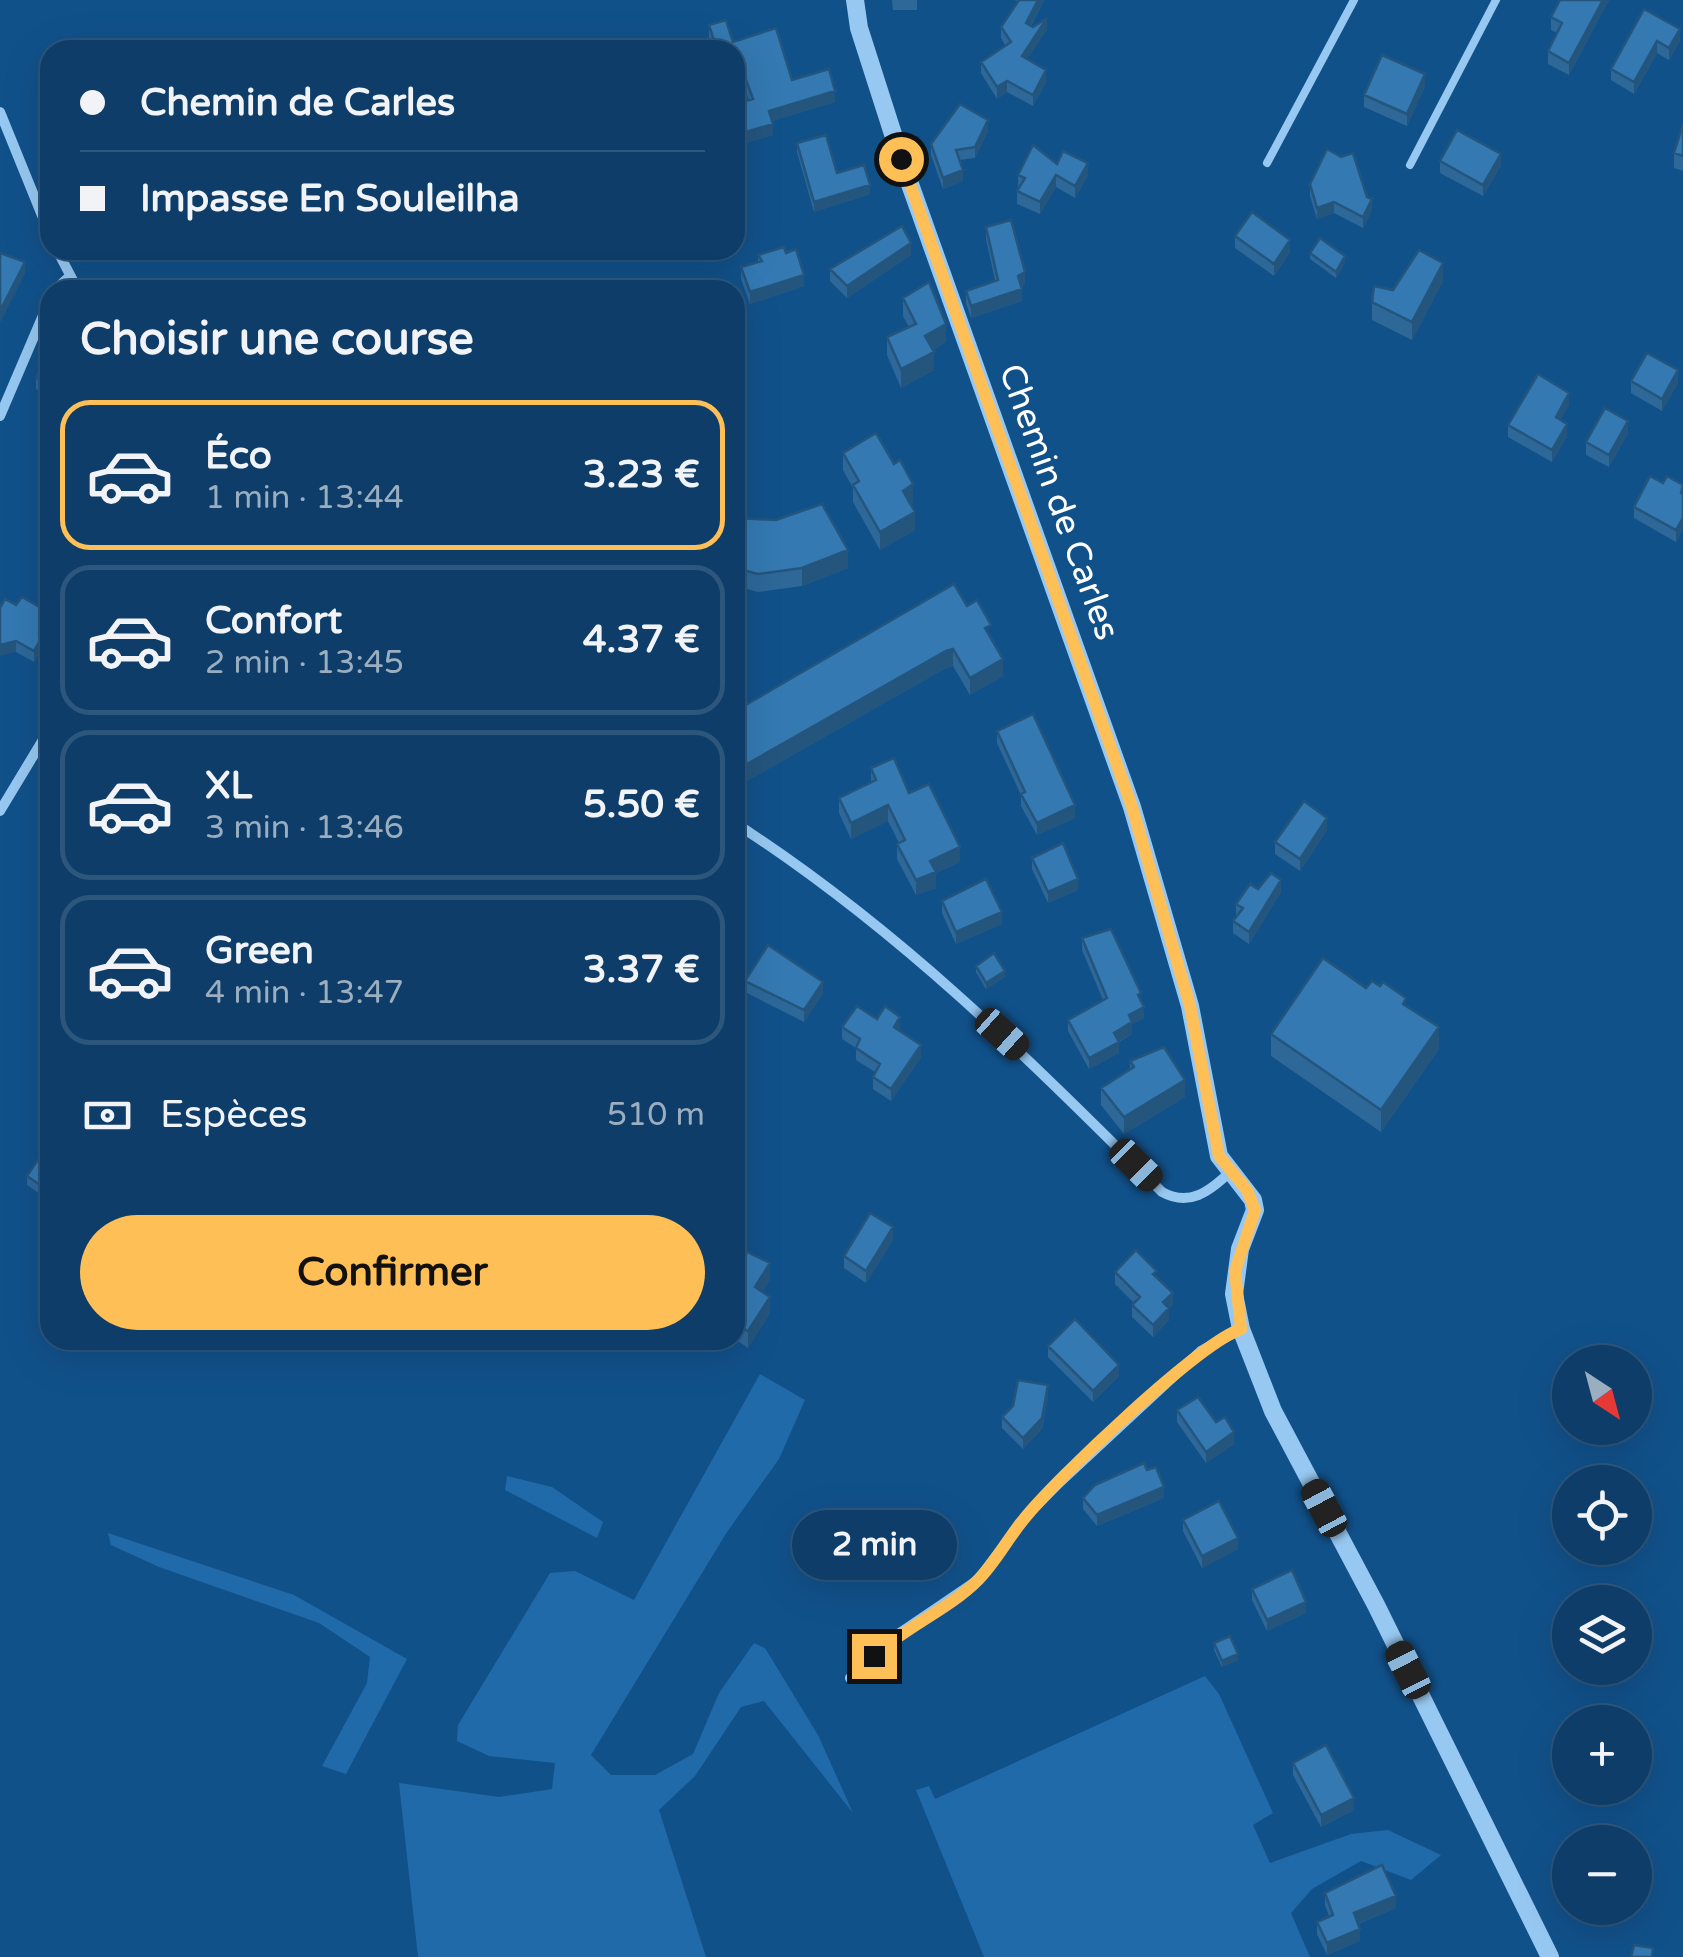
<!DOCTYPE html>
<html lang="fr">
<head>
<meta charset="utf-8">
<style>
	body { margin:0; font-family:"Varela Round",sans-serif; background:#16446e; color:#f1f3f6; height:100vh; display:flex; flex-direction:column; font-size:38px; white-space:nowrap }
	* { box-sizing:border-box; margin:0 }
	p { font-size:32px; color:#9aaec0 }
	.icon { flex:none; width:55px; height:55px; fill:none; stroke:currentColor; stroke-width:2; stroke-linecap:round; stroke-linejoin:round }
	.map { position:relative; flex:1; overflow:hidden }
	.drawer { position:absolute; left:40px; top:280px; width:705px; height:1070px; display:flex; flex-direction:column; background:#0d3d68; border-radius:30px; box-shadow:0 10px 40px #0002,0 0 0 2px #2d567c }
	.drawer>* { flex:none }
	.banner { position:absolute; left:40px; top:40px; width:705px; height:220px; border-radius:30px; box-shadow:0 10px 40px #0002,0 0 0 2px #2d567c; display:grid; align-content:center; height:220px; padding:0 40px; background:#0d3d68 }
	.needle { width:65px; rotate:144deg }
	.tools { position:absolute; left:1552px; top:1345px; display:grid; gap:20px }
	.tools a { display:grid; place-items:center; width:100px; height:100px; border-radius:50%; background:#0d3d68; box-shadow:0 10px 40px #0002,0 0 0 2px #2d567c; font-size:50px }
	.end { position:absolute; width:45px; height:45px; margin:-22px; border:12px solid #ffbf57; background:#111; box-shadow:0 0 0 5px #111 }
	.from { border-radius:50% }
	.bubble { position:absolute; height:70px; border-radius:35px; background:#0d3d68; box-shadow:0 10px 40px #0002,0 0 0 2px #2d567c; font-size:32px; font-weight:700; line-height:70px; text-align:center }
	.car { position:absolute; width:30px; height:60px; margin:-30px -15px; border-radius:12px; box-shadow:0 0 8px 2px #0007; background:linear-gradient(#222 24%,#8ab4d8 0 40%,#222 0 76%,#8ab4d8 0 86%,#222 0) }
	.banner b { display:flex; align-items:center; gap:35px; height:95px; font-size:38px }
	.banner b+b { border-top:2px solid #2d567c }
	.banner i { width:25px; height:25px; background:#f1f3f6 }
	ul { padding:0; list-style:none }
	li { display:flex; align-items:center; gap:30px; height:150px; margin:0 20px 15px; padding:0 20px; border:5px solid #2d567c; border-radius:30px }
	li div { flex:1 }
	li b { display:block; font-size:38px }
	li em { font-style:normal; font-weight:700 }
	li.on { border-color:#ffbf57 }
	li>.icon { width:90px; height:90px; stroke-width:1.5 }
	h2 { padding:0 40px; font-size:45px; line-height:120px }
	.pay { display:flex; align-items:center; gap:25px; height:110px; padding:0 40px; font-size:38px }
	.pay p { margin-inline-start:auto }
	.cta { display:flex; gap:20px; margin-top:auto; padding:20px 40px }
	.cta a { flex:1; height:115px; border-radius:60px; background:#ffbf57; color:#111; font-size:40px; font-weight:700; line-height:115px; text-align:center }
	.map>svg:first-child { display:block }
	.green { fill:#206aa9 }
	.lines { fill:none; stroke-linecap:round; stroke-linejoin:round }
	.service { stroke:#97c8f1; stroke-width:8 }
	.minor { stroke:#97c8f1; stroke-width:10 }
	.tertiary { stroke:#97c8f1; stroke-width:18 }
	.wall { fill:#2d6899 }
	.shaded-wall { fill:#24557d }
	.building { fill:#3479b2; stroke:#24557d; stroke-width:2.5 }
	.route { stroke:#ffbf57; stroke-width:12 }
	.labels { text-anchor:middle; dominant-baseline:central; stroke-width:9; stroke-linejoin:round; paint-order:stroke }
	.street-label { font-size:35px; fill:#fff; stroke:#11518a }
</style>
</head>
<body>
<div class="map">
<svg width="1683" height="1957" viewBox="0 0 1683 1957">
	<rect width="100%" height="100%" fill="#11518a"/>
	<!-- green -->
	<path class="green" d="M760,1374L805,1400L779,1459L727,1532L591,1755L611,1775H655L693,1754L719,1693L754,1643L765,1648L818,1735L853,1813L764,1701L741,1707L695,1776L659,1810L706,1957H418L399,1783L499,1797L552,1789L555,1763L489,1756L457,1741L458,1725L550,1573L575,1571L634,1600Z
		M507,1476L552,1487L603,1522L597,1538L505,1490Z
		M108,1533L294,1595L407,1659L346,1774L322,1766L367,1683L370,1657L319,1623L159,1567L111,1545Z
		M1205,1676L1219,1694L1273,1813L1253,1825L1270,1863L1351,1834L1388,1830L1441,1855L1411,1880L1361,1861L1312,1889L1291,1913L1310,1957H984L916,1790L929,1786L935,1799Z"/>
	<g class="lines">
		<!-- service -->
		<path class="service" d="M1267,163L1354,0
			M1410,165L1496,0"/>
		<!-- minor -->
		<path class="minor" d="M0,112L50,235
			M57,250L78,290
			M55,290L69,277
			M0,416L50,299
			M0,811L50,728
			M735,823C895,926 1029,1058 1162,1192C1189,1207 1209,1192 1230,1172
			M850,1678L897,1635L978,1580L1025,1517L1060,1482L1201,1351L1241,1329"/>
		<!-- tertiary -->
		<path class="tertiary" d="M855,0L859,28L901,159L1132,807L1190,1006L1219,1156L1253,1200L1255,1210L1240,1249L1234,1294L1241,1329L1273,1411L1376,1605L1550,1957"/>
	</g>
	<!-- wall -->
	<path class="wall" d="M892,0H917V10H893Z
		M1015,0H1044L1031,26L1047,29L1027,59L1046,82L1033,106L1007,92L997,99L981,73V62L1005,45L1001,38V27L1018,2Z
		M1609,0L1569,75L1548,64V51L1557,33L1551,30V17Z
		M709,25L792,80L835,102L772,121L773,135L739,145L735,131V104L749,100L737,67L735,50H713L709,37Z
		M1680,29V41L1669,60L1657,53L1634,94L1611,80V69Z
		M1425,86L1407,126L1364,107V95Z
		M1683,124V171L1674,168V153Z
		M988,131L975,158L959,160L963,181L943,189L931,155V144Z
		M797,143L837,173L870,194L814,212L797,152Z
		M1440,161L1501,165L1483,196L1440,173Z
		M1057,164L1088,175L1075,198L1056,187L1040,214L1017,204V191L1019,187H1018V175Z
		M1310,184L1372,210L1363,228L1334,213L1317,219L1310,196Z
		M986,227L1025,284L1021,287L1022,301L971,318L966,303V291L995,280L986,239Z
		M1235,236L1290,252L1274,276L1235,248Z
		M1310,253L1345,262L1336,278L1310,259Z
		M758,255L804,286L750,304L741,279V267L758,262Z
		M911,255L847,298L830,281V269Z
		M1443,281L1412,340L1372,320V302L1393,290Z
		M903,298L946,342L933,350L934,370L901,388L887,355V337L909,327L903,316Z
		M50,354V398L36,389V377Z
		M1631,381L1678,383L1662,411L1631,393Z
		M1569,405L1560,420L1567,436L1552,462L1508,437V425Z
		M1628,433L1609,467L1586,455V442Z
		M843,453L913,502L910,504L915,530L880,550L853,502V488L843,470Z
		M1663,483L1683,485V529L1676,542L1634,518V507Z
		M735,518L848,568L802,586L758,592L735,586Z
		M967,606L991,639L1003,676L970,695L953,666L946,668L740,785L735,777V711Z
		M0,608L50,624L44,634V645L34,662L16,652Z
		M997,731L1075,818L1037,835L1021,806V795L997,743Z
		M871,768L909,793L960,862L936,873V888L916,895L897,859V844L899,843L888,821L851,839L839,813V798L871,783Z
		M1327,830L1300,871L1275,854V842Z
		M1032,858L1078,890L1048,903L1032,869Z
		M1258,889L1281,892L1249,944L1233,933V921L1236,916V904Z
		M942,901L1002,924L956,944L942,913Z
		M1082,938L1141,1002L1144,1018L1132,1024V1034L1119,1042V1053L1089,1069L1068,1031V1020L1103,1000L1082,950Z
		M976,966L1005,977L986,989L976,972Z
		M745,981L823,993L804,1022L745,992Z
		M1366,988L1406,1006L1439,1049L1381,1132L1271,1056V1034Z
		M877,1019L900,1029L899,1031L921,1057L891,1101L873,1089V1077L875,1072L856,1060V1048L842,1039V1027Z
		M1130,1061L1185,1097L1124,1134L1101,1105V1088L1130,1070Z
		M50,1142V1201L27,1185V1176Z
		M893,1240L866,1283L844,1268V1256Z
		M735,1246L770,1280L762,1292L770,1313L748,1348L735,1339Z
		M1115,1272L1157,1278L1173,1305L1169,1308V1320L1153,1337L1132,1317V1305L1134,1303L1115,1284Z
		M1048,1346L1119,1376L1093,1402L1048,1357Z
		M1048,1397L1042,1429L1023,1449L1002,1428V1417Z
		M1177,1410L1216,1422L1234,1444L1206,1463L1177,1422Z
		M1147,1470L1164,1498L1097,1526L1083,1509V1498Z
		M1183,1520L1238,1549L1202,1568L1183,1531Z
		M1252,1589L1306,1613L1267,1631L1252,1600Z
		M1214,1643L1238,1660L1222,1667L1214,1650Z
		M1293,1763L1354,1810L1321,1827L1293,1775Z
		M1325,1893L1396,1908L1358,1924L1360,1941L1327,1955L1317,1934V1922L1329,1916L1325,1905Z"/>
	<!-- shaded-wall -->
	<path class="shaded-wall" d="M1038,0H1044L1026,34V23Z
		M1603,0H1609L1569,75V63Z
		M1047,18V29L1022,67V56Z
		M1680,29V41L1669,60V48Z
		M1657,41V53L1634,94V82Z
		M1046,70V82L1033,106V95Z
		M1425,74V86L1407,126V114Z
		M1007,81V92L997,99V87Z
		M835,91V102L769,122V111Z
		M988,120V131L975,158V147Z
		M773,124V135L739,145V134Z
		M1501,154V165L1483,196V185Z
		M1088,163V175L1075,198V186Z
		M963,170V181L943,189V178Z
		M1056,175V187L1040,214V202Z
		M870,185V194L814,212V202Z
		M1372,199V210L1363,228V217Z
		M1334,202V213L1317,219V208Z
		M1290,240V252L1274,276V264Z
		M911,243V255L847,298V286Z
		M1345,256V262L1336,278V272Z
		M25,262V274L0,323V311Z
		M1443,263V281L1412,340V322Z
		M1025,272V284L1018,288V276Z
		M804,275V286L750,304V292Z
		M1022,289V301L971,318V306Z
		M946,324V342L925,354V336Z
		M934,352V370L901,388V369Z
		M1678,370V383L1662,411V399Z
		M1569,393V405L1556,428V417Z
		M1628,421V433L1609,467V455Z
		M1567,424V436L1552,462V450Z
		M913,484V502L903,508V491Z
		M915,512V530L880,550V532Z
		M1683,518V529L1676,542V530Z
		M848,550V568L802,586V568Z
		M50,613V624L44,634V645L34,662V651L39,632Z
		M16,641V652L0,656V645Z
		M953,649V666L946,668L740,785V768L946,651Z
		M1003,659V676L970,695V678Z
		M888,805V821L851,839V823Z
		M1075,805V818L1037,835V823Z
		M1327,818V830L1300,871V859Z
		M960,847V862L936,873V888L916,895V880L930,861Z
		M1078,879V890L1048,903V892Z
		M1281,880V892L1249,944V932Z
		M1002,912V924L956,944V932Z
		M1005,971V977L986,989V983Z
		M823,982V993L804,1022V1010Z
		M1144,1007V1018L1132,1024V1034L1114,1044V1033L1129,1015Z
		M900,1017V1029L894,1039V1027Z
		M1439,1027V1049L1381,1132V1110Z
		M1119,1042V1053L1089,1069V1058Z
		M921,1045V1057L891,1101V1089Z
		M1185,1080V1097L1124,1134V1117Z
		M745,1120V1131L735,1146V1135Z
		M893,1227V1240L866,1283V1271Z
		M770,1263V1280L755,1304V1287Z
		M1173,1293V1305L1169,1308V1320L1153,1337V1325L1163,1302Z
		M770,1297V1313L748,1348V1331Z
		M1119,1365V1376L1093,1402V1391Z
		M1048,1385V1397L1042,1429L1023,1449V1438Z
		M1234,1432V1444L1206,1463V1452Z
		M1164,1487V1498L1097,1526V1515Z
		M1238,1538V1549L1202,1568V1556Z
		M1306,1602V1613L1267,1631V1620Z
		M1238,1654V1660L1222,1667V1661Z
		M1354,1798V1810L1321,1827V1815Z
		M1396,1896V1908L1354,1925V1913Z
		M1360,1929V1941L1327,1955V1943Z"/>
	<!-- building -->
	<path class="building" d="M1019,0H1038L1026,23L1033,27L1047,18L1022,56L1046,70L1033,95L1007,81L997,87L981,62L1011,42L1001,27Z
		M1560,0H1603L1569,63L1548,51L1562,23L1551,17Z
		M1644,9L1680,29L1669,48L1657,41L1634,82L1611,69Z
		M726,20L733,42L776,28L792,80L829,69L835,91L769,111L773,124L739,134L735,119V104L753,99L737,55L735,56V50H717L709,25Z
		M1382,55L1425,74L1407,114L1364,95Z
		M960,104L988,120L975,147L956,150L963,170L943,178L931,144Z
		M1683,124V156L1674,153Z
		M1457,130L1501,154L1483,185L1440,161Z
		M826,135L837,173L864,165L870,185L814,202L797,143Z
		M1033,145L1057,164L1063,151L1088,163L1075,186L1056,175L1040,202L1017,191L1025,178L1018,175Z
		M1327,149L1341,157L1353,153L1367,197L1372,199L1363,217L1334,202L1317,208L1310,184Z
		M1252,212L1290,240L1274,264L1235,236Z
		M1011,220L1025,272L1018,276L1022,289L971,306L966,291L998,280L986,227Z
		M902,226L911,243L847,286L830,269Z
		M1320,238L1345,256L1336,272L1310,253Z
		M784,247L786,253L796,249L804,275L750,292L741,267L762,261L758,255Z
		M1419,250L1443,263L1412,322L1372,302L1374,286L1393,290Z
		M0,253L25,262L0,311Z
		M929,282L946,324L925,336L934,352L901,369L887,337L916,324L903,298Z
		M1647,353L1678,370L1662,399L1631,381Z
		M50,354V386L36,377Z
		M1538,374L1569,393L1556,417L1567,424L1552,450L1508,425Z
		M1605,408L1628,421L1609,455L1586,442Z
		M876,433L894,464L900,460L913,484L903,491L915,512L880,532L853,485L859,481L843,453Z
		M1650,476L1663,483L1667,476L1683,485L1681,493L1683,494V518L1676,530L1634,507Z
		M822,504L848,550L802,568L758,574L735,568V518L776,520Z
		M954,584L967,606L977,600L991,625L985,628L1003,659L970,678L953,649L946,651L740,768L735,760V711Z
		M22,597L50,613L39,632L44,634L34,651L16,641L0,645V608L5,599L16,605Z
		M1033,714L1075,805L1037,823L1021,794L1025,792L997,731Z
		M894,758L909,793L929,784L960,847L930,861L936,872L916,880L897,844L905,840L888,805L851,823L839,798L876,780L871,768Z
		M1304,801L1327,818L1300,859L1275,842Z
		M1063,843L1078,879L1048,892L1032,858Z
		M1271,873L1281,880L1249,932L1233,921L1243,908L1236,904L1250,884L1258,889Z
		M986,879L1002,912L956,932L942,901Z
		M1111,929L1141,993L1138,995L1144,1007L1129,1015L1132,1022L1114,1033L1119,1042L1089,1058L1068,1020L1107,998L1082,938Z
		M768,945L823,982L804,1010L745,981Z
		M994,953L1005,971L986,983L976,966Z
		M1323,958L1366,988L1372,981L1380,986L1383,982L1406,998L1403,1004L1439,1027L1381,1110L1271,1034Z
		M857,1006L877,1019L885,1006L900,1017L894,1027L921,1045L891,1089L873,1077L880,1064L856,1048L860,1039L842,1027Z
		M1164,1047L1185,1080L1124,1117L1101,1088L1134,1067L1130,1061Z
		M735,1113L745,1120L735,1135Z
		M50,1142V1192L27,1176Z
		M870,1213L893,1227L866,1271L844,1256Z
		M735,1246L770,1263L755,1287L770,1297L748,1331L735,1323V1314L741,1304L735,1301Z
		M1136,1250L1157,1271L1153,1274L1173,1293L1163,1302L1169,1308L1153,1325L1132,1305L1140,1297L1115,1272Z
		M1075,1319L1119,1365L1093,1391L1048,1346Z
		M1018,1380L1048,1385L1042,1418L1023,1438L1002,1417L1013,1406Z
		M1198,1397L1216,1422L1225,1417L1234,1432L1206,1452L1177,1410Z
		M1144,1463L1147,1470L1156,1467L1164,1487L1097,1515L1083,1498L1095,1485Z
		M1219,1501L1238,1538L1202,1556L1183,1520Z
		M1292,1570L1306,1602L1267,1620L1252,1589Z
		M1230,1636L1238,1654L1222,1661L1214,1643Z
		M1326,1745L1354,1798L1321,1815L1293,1763Z
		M1382,1865L1396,1896L1354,1913L1360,1929L1327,1943L1317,1922L1333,1915L1325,1893Z
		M1634,1945L1653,1948L1652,1957H1631Z"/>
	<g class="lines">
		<!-- route -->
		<path class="route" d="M874,1656C905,1627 948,1610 978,1580C996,1562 1008,1538 1024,1519C1056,1479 1198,1344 1241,1329L1235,1271L1255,1210L1247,1190L1219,1156L1190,1006L1132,807L901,159"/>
	</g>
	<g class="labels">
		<!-- street labels -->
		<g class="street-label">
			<text transform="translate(1059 502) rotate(70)">Chemin de Carles</text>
		</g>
	</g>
</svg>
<div class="tools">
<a><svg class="needle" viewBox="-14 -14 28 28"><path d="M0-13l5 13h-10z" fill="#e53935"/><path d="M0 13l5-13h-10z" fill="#9aaec0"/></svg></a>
<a><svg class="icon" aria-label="locate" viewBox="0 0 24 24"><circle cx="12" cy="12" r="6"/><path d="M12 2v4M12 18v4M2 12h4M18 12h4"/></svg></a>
<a><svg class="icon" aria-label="layers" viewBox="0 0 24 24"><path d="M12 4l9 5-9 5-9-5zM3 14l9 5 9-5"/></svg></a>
<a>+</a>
<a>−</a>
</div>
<i class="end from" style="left:901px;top:159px"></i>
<i class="end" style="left:874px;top:1656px"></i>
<div class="bubble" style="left:792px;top:1510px;width:165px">2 min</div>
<i class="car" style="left:1002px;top:1034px;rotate:132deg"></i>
<i class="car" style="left:1136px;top:1165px;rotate:135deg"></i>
<i class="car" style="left:1324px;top:1508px;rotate:332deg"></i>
<i class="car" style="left:1408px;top:1670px;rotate:333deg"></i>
<div class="banner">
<b><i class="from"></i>Chemin de Carles</b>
<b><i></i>Impasse En Souleilha</b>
</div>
<section class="drawer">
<h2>Choisir une course</h2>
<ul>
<li class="on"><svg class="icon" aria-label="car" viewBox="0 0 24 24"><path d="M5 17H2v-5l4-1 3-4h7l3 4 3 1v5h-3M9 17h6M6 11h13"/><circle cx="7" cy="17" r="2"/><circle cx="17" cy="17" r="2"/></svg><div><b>Éco</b><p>1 min · 13:44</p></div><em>3.23 €</em></li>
<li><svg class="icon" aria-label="car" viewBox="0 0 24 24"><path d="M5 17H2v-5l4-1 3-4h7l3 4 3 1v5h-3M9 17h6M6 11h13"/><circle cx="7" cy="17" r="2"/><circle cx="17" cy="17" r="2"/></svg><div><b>Confort</b><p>2 min · 13:45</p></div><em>4.37 €</em></li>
<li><svg class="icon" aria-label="car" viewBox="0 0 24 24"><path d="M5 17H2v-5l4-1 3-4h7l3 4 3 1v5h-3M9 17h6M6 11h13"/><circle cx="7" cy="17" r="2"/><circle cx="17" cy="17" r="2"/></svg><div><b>XL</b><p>3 min · 13:46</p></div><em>5.50 €</em></li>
<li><svg class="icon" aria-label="car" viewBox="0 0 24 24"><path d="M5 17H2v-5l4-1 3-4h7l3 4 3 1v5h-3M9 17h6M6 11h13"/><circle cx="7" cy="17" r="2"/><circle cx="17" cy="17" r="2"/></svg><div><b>Green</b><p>4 min · 13:47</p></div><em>3.37 €</em></li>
</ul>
<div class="pay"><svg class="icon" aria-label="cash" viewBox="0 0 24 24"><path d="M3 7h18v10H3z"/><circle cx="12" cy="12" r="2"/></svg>Espèces<p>510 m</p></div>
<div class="cta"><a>Confirmer</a></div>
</section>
</div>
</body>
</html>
